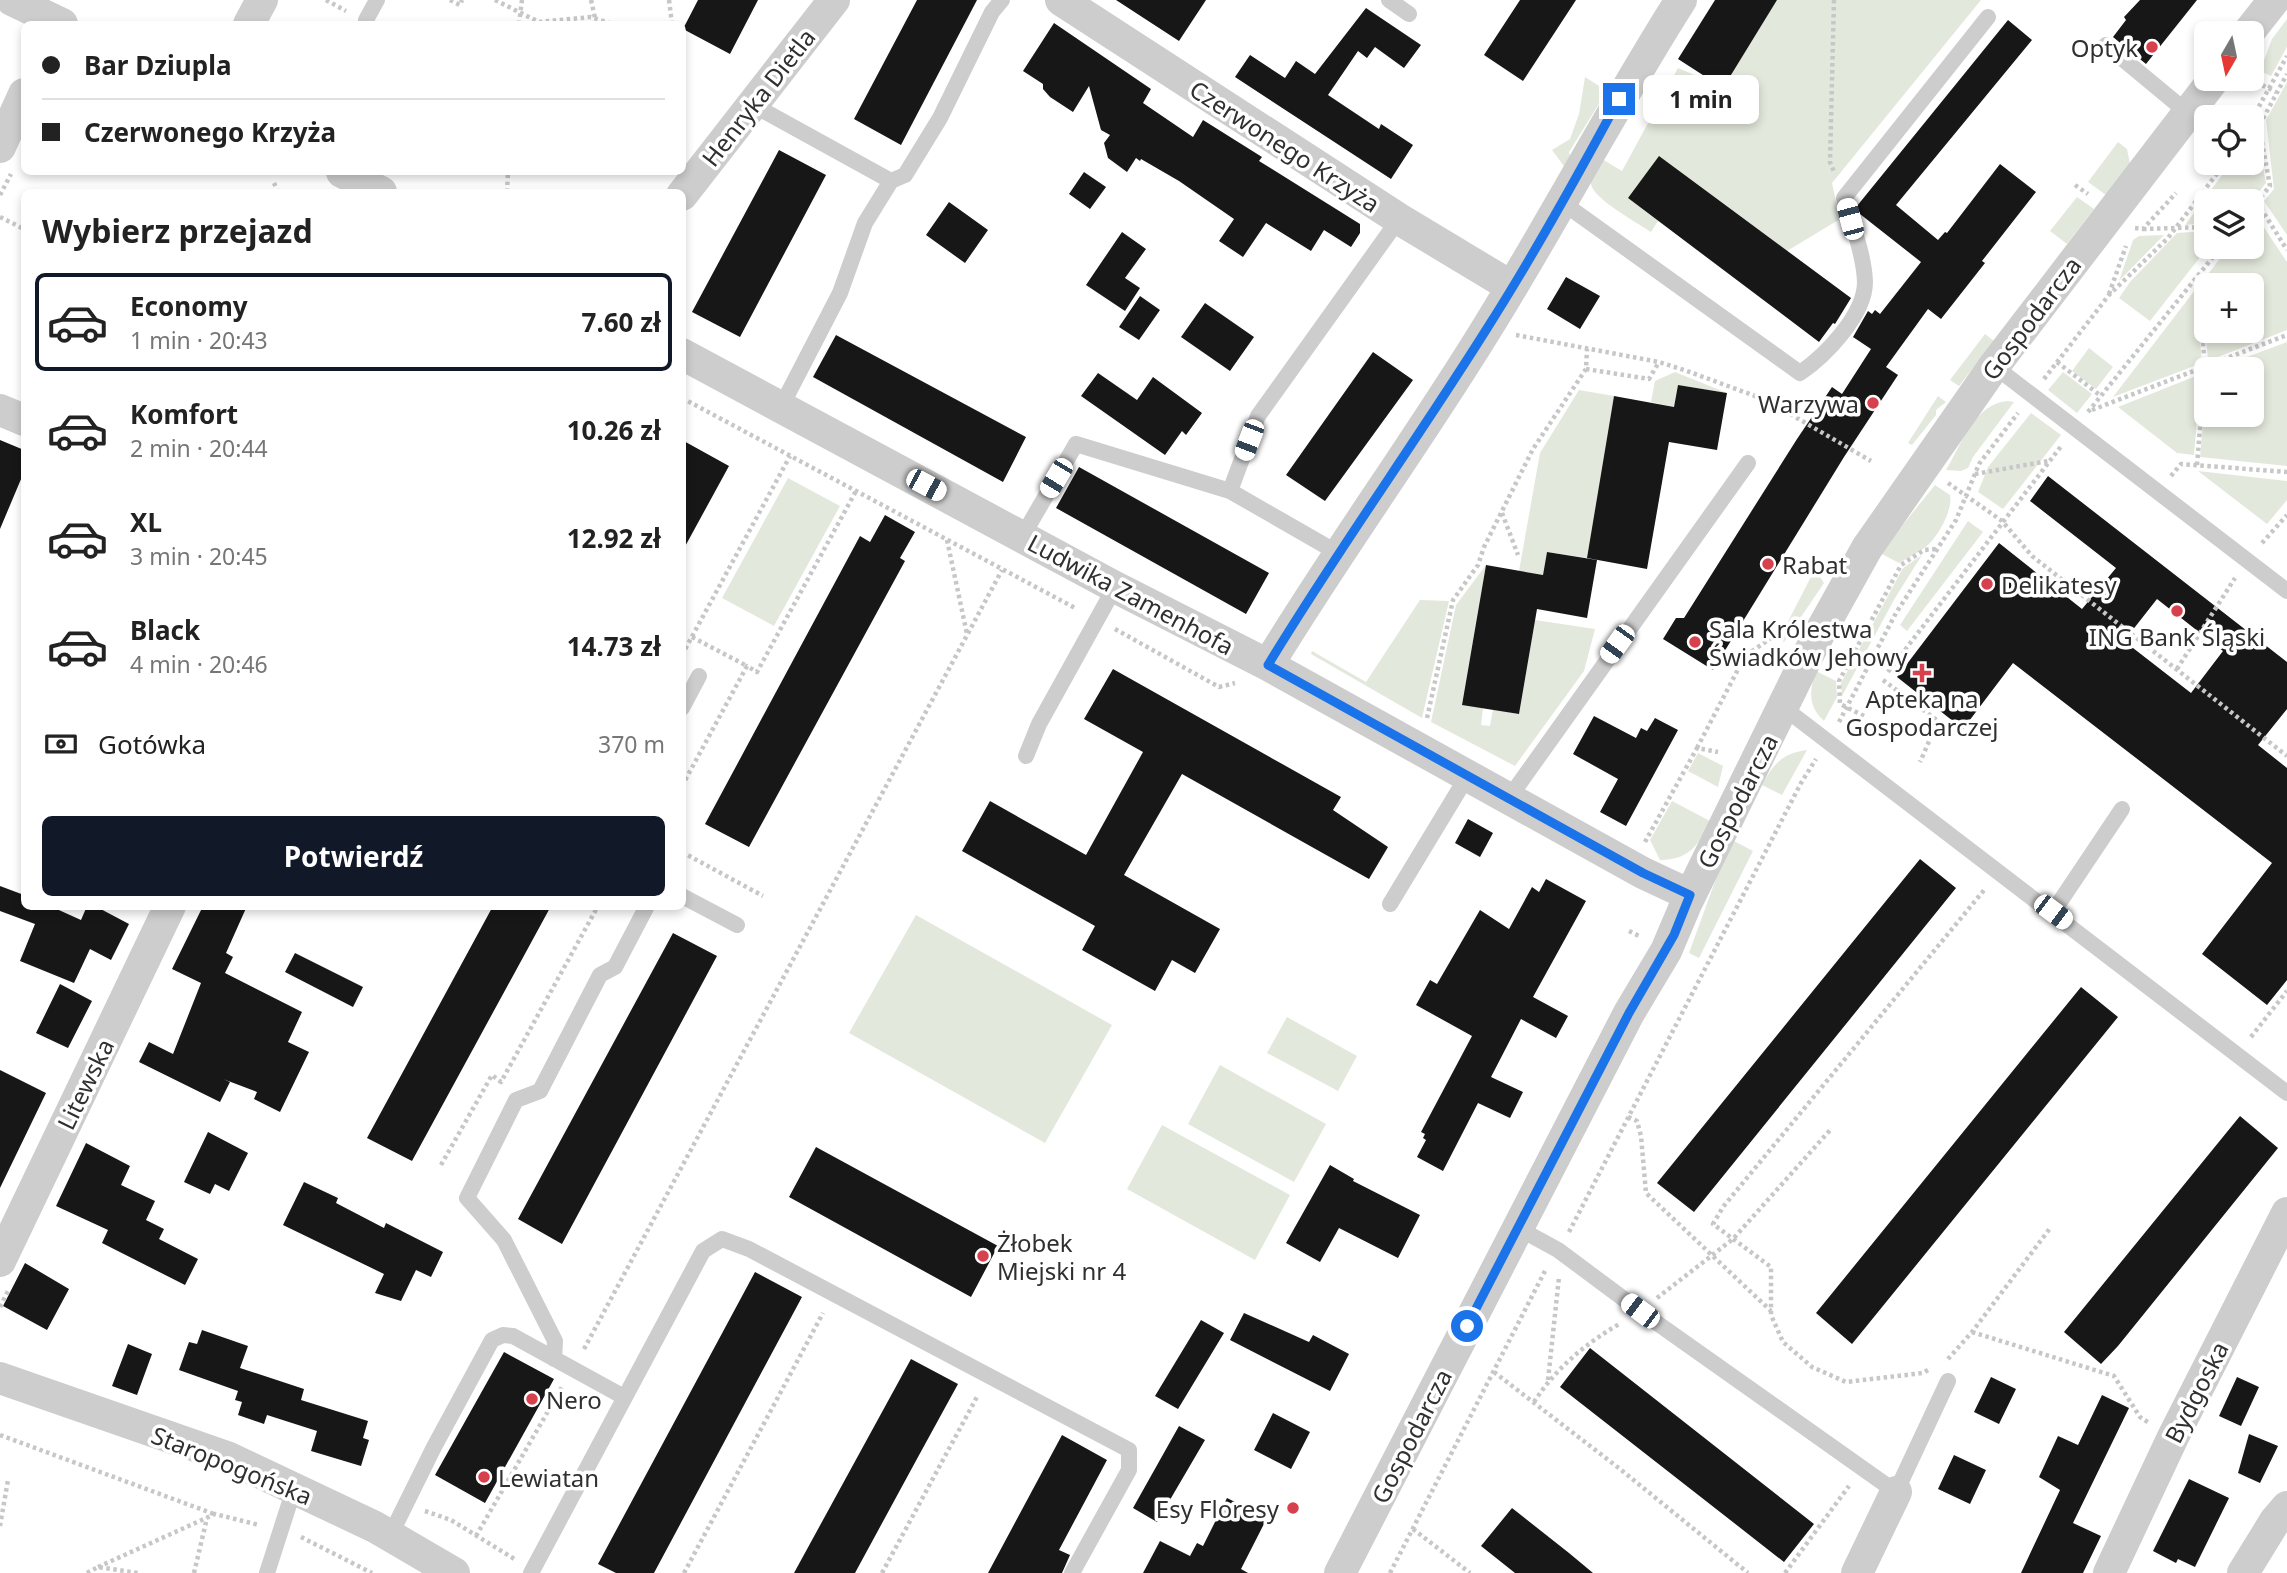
<!DOCTYPE html>
<html lang="pl">
<head>
<meta charset="utf-8">
<style>
	body { margin:0; font-family:"Noto Sans",sans-serif; background:#f6f6f6; color:#222; height:100vh; display:flex; flex-direction:column; font-size:26px; white-space:nowrap }
	* { box-sizing:border-box; margin:0 }
	p { font-size:23px; color:#767676 }
	.icon { flex:none; width:38px; height:38px; fill:none; stroke:currentColor; stroke-width:2; stroke-linecap:round; stroke-linejoin:round }
	.map { position:relative; flex:1; overflow:hidden }
	.drawer { position:absolute; left:21px; top:189px; width:665px; height:721px; display:flex; flex-direction:column; background:#fff; border-radius:10px; box-shadow:0 4px 10px #0003 }
	.drawer>* { flex:none }
	.banner { position:absolute; left:21px; top:21px; width:665px; height:154px; border-radius:10px; box-shadow:0 4px 10px #0003; display:grid; align-content:center; height:154px; padding:0 21px; background:#fff }
	.needle { width:46px; rotate:189deg }
	.fabs { position:absolute; left:2194px; top:21px; display:grid; gap:14px }
	.fabs a { display:grid; place-items:center; width:70px; height:70px; border-radius:10px; background:#fff; box-shadow:0 4px 10px #0003; font-size:35px }
	.end { position:absolute; width:32px; height:32px; margin:-16px; border:9px solid #1a73e8; background:#fff; box-shadow:0 0 0 4px #fff }
	.from { border-radius:50% }
	.bubble { position:absolute; height:49px; border-radius:10px; background:#fff; box-shadow:0 4px 10px #0003; font-size:23px; font-weight:700; line-height:49px; text-align:center }
	.car { position:absolute; width:21px; height:42px; margin:-21px -10px; border-radius:9px; box-shadow:0 0 5px 2px #0007; background:linear-gradient(#fff 24%,#345 0 40%,#fff 0 76%,#345 0 86%,#fff 0) }
	.banner b { display:flex; align-items:center; gap:24px; height:66px; font-size:26px }
	.banner b+b { border-top:2px solid #e0e0e0 }
	.banner i { width:18px; height:18px; background:#222 }
	ul { padding:0; list-style:none }
	li { display:flex; align-items:center; gap:21px; height:98px; margin:0 14px 10px; padding:0 7px; border:4px solid transparent; border-radius:10px }
	li div { flex:1 }
	li b { display:block; font-size:26px }
	li em { font-style:normal; font-weight:700 }
	li.selected { border-color:#111827 }
	li>.icon { width:63px; height:63px; stroke-width:1.5 }
	h2 { padding:0 21px; font-size:32px; line-height:84px }
	.pay { display:flex; align-items:center; gap:18px; height:77px; padding:0 21px; font-size:26px }
	.pay p { margin-inline-start:auto }
	.button { display:flex; gap:14px; margin-top:auto; padding:14px 21px }
	.button a { flex:1; height:80px; border-radius:10px; background:#111827; color:#fff; font-size:28px; font-weight:700; line-height:80px; text-align:center }
	.map>svg:first-child { display:block }
	.green { fill:#e3e8dc; fill-rule:evenodd }
	.building { fill:#171717; fill-rule:evenodd }
	.lines { fill:none; stroke-linecap:round; stroke-linejoin:round }
	.path { stroke:#c7c7c7; stroke-width:4.5; stroke-dasharray:3.5 3.5; stroke-linecap:butt }
	.lane { stroke:#cdcdcd; stroke-width:16 }
	.street { stroke:#cdcdcd; stroke-width:32 }
	.route { stroke:#1a73e8; stroke-width:9 }
	.poi-dot { fill:#d7414d; stroke:#fff; stroke-width:2.5 }
	.labels { text-anchor:middle; dominant-baseline:central; stroke-width:7; stroke-linejoin:round; paint-order:stroke }
	.poi-label { font-size:24px; fill:#303030; stroke:#fff; text-anchor:start }
	.street-label { font-size:24px; fill:#303030; stroke:#fff }
</style>
</head>
<body>
<div class="map">
<svg width="2287" height="1573" viewBox="0 0 2287 1573">
	<rect width="100%" height="100%" fill="#fff"/>
	<!-- green -->
	<path class="green" d="M1777,0H1981L1832,183L1840,219L1787,251L1659,157L1628,198L1658,221L1651,232C1638,223 1593,199 1591,184C1590,175 1598,166 1602,159L1622,171L1678,68L1723,87Z
		M2287,19V47L2271,76L2260,71L2272,39Z
		M1585,77L1607,91L1569,152L1572,163L1569,173L1552,150L1570,139L1579,114Z
		M2287,82V235L2264,201L2274,189L2266,120Z
		M2255,125L2266,183L2251,201H2207V223L2185,225L2231,163H2252V130Z
		M2118,142L2127,149L2130,164L2106,195L2088,182Z
		M2077,197L2094,209L2067,244L2050,231Z
		M2255,214L2287,262V330L2208,361L2201,283L2229,247H2252V218ZM2207,285H2252V331H2207Z
		M2207,231L2208,247L2150,321L2119,298L2130,282L2177,233Z
		M2164,235L2119,281L2133,240L2139,236Z
		M2195,290L2202,363L2113,397Z
		M1985,334L1994,341L1959,386L1950,380Z
		M2287,342V466L2200,457L2207,380V415H2252V369H2215Z
		M2089,348L2113,367L2096,389L2072,371Z
		M1675,372L1727,393L1678,385L1674,407L1651,402L1655,381Z
		M2063,372L2092,394L2077,413L2048,390Z
		M2201,374L2194,455L2177,453L2118,407Z
		M1579,390L1614,396L1587,558L1547,552L1543,575L1519,571L1540,453Z
		M1938,396L1946,402L1936,410V415L1912,445L1908,443Z
		M2008,401L2014,402L1973,457L1968,468L1961,471L1946,470C1961,445 1975,403 2008,401Z
		M2031,413L2061,435L2003,509L1978,492L1988,467Z
		M2198,471L2287,481V500L2267,524Z
		M788,478L840,506L774,626L722,598Z
		M1935,485L1950,495C1953,509 1939,535 1928,545C1920,552 1909,557 1899,563L1880,553Z
		M1968,521L1983,532L1907,631L1900,625Z
		M1922,555L1895,598L1842,696L1841,683L1903,568Z
		M1486,565L1462,704L1483,708L1481,725L1490,726L1493,709L1519,714L1535,620L1595,629L1584,671L1515,766L1431,722L1456,605Z
		M1815,569L1824,583L1784,642L1779,639Z
		M1420,600L1449,601L1422,718L1311,654L1312,651L1366,682Z
		M1816,671L1836,681L1837,697L1824,721C1808,707 1809,690 1816,671Z
		M1807,750L1782,795L1762,785C1773,764 1783,753 1807,750Z
		M1698,753L1723,766L1718,787L1688,771Z
		M1672,801L1710,821C1699,844 1690,860 1660,860L1650,840Z
		M1734,841L1753,851L1699,958L1689,953L1717,876Z
		M916,915L1112,1025L1045,1143L849,1033Z
		M1287,1017L1357,1056L1338,1091L1267,1053Z
		M1220,1065L1326,1124L1294,1182L1188,1124Z
		M1162,1125L1290,1195L1255,1260L1127,1189Z"/>
	<!-- building -->
	<path class="building" d="M698,0H758L730,54L683,29Z
		M917,0H977L901,145L854,119Z
		M1116,0H1206L1179,41Z
		M1520,0H1576L1523,81L1484,55Z
		M1715,0H1777L1723,88L1678,59Z
		M2140,0H2197L2146,64L2113,37L2126,20L2124,17Z
		M1366,8L1421,45L1404,68L1375,47L1367,58L1358,51L1328,95L1379,129L1381,124L1413,145L1391,179L1235,77L1250,55L1285,78L1296,61L1315,74Z
		M2008,20L2032,40L1896,205L1938,240L1945,232L1947,233L2000,164L2036,192L1982,261L1985,263L1941,319L1928,309L1886,367L1898,375L1844,457L1713,670L1663,639L1676,618H1684L1797,439L1832,387L1842,394L1871,349L1853,337L1868,311L1872,314L1875,310L1880,314L1921,262L1860,214L1857,206Z
		M1054,23L1151,89L1143,103L1193,137L1203,120L1262,157L1259,161L1360,224V233L1351,247L1324,230L1311,251L1266,223L1243,257L1219,241L1234,219L1179,181L1141,159L1140,161L1136,158L1127,172L1108,158L1104,143L1110,135L1101,130L1089,86L1073,112L1050,97L1043,89V84L1023,71Z
		M779,150L826,175L740,337L692,312Z
		M1659,156L1851,298L1835,324L1833,323L1819,342L1628,198Z
		M1084,172L1106,187L1090,209L1069,194Z
		M949,202L988,230L965,263L926,235Z
		M1122,232L1146,249L1125,278L1140,288L1125,311L1086,285Z
		M1566,277L1600,296L1580,329L1547,309Z
		M1140,296L1160,310L1139,340L1119,327Z
		M1205,303L1254,337L1230,371L1181,337Z
		M836,335L1026,437L1003,482L813,377Z
		M1373,352L1413,380L1325,501L1286,475Z
		M1098,373L1137,400L1153,377L1202,413L1186,435L1182,431L1165,455L1081,396Z
		M1678,385L1727,393L1717,450L1669,442L1647,569L1587,558L1614,396L1674,407Z
		M0,440L24,450V472L0,529Z
		M682,440L729,466L682,552Z
		M1079,467L1269,573L1246,614L1056,508Z
		M2048,476L2287,662V709L2258,745L2287,768V980L2267,1005L2202,954L2272,863L2013,663L1963,729L1897,677L1999,543L2082,609L2116,568L2030,501ZM2157,599L2223,651L2191,693L2124,641Z
		M885,515L915,532L900,558L905,561L749,847L705,824L860,536L870,542Z
		M1547,552L1597,560L1587,618L1537,609L1519,714L1462,705L1486,565L1543,575Z
		M1113,669L1341,797L1333,810L1388,847L1369,879L1182,774L1124,875L1220,929L1195,973L1172,960L1155,991L1082,950L1095,926L962,851L990,801L1086,855L1143,752L1084,719Z
		M1594,716L1636,738L1641,728L1647,731L1655,718L1678,730L1626,826L1600,812L1618,779L1573,754Z
		M1468,819L1493,833L1480,857L1455,843Z
		M1920,859L1956,888L1694,1212L1657,1183Z
		M1546,879L1586,901L1533,997L1568,1016L1556,1038L1521,1019L1491,1077L1523,1092L1510,1118L1478,1103L1443,1171L1417,1157L1426,1140L1423,1138L1425,1134L1421,1132L1472,1036L1416,1005L1430,980L1437,984L1480,910L1509,929L1532,887L1539,892Z
		M0,886L24,895V906H50L81,920L87,906H95L129,924L111,960L90,949L74,983L20,961L35,924L0,911Z
		M203,906H247L226,953L233,957L225,973L302,1012L288,1042L309,1052L280,1112L254,1099L257,1092L223,1079L230,1082L220,1102L139,1062L149,1042L173,1054L201,983L172,969Z
		M493,906H551L412,1161L367,1138Z
		M673,933L717,956L562,1244L518,1219Z
		M295,953L363,987L353,1007L285,972Z
		M60,984L92,1001L68,1048L36,1033Z
		M2081,987L2118,1017L1852,1344L1816,1313Z
		M0,1070L46,1093L0,1188Z
		M2240,1116L2278,1148L2118,1346L2101,1364L2064,1332Z
		M208,1132L248,1153L229,1191L215,1184L210,1194L184,1182Z
		M86,1143L130,1166L121,1185L155,1201L146,1220L164,1229L159,1239L198,1259L185,1285L102,1243L108,1230L56,1206Z
		M816,1147L998,1246L971,1297L789,1197Z
		M1330,1165L1354,1179L1353,1181L1420,1215L1398,1258L1339,1228L1320,1262L1286,1243Z
		M304,1182L338,1198L336,1203L384,1228L386,1223L443,1252L431,1277L416,1270L401,1301L375,1293L384,1274L283,1225Z
		M25,1263L69,1289L47,1330L3,1306Z
		M755,1272L802,1297L654,1573H616L598,1564Z
		M1244,1313L1309,1342L1313,1335L1349,1354L1330,1391L1230,1340Z
		M1201,1320L1224,1333L1178,1409L1155,1396Z
		M202,1330L248,1346L240,1368L304,1389L301,1400L368,1421L363,1438L369,1440L361,1466L311,1451L317,1431L267,1415L264,1424L238,1415L242,1402L235,1400L238,1391L179,1370L189,1342L197,1344Z
		M128,1344L152,1354L137,1395L112,1386Z
		M1590,1348L1814,1524L1784,1562L1560,1387Z
		M504,1352L554,1379L485,1503L435,1475Z
		M911,1359L958,1384L918,1457L855,1573H794Z
		M1991,1377L2016,1389L1999,1424L1974,1412Z
		M2237,1377L2259,1387L2241,1426L2219,1416Z
		M2102,1395L2129,1408L2073,1523L2101,1536L2083,1573H2021L2060,1490L2039,1477L2058,1436L2078,1445Z
		M1273,1413L1310,1432L1291,1469L1254,1450Z
		M1179,1426L1205,1440L1157,1522L1133,1508Z
		M2249,1434L2278,1446L2260,1483L2238,1473Z
		M1062,1435L1107,1460L1059,1550L1070,1555L1062,1573H988Z
		M1954,1455L1986,1470L1970,1504L1938,1489Z
		M2189,1479L2229,1498L2195,1567L2178,1559L2176,1563L2153,1551Z
		M1227,1498L1267,1518L1241,1569L1248,1573H1143L1160,1541L1190,1556L1197,1543L1203,1546Z
		M1512,1508L1569,1553L1593,1573H1515L1481,1546Z"/>
	<g class="lines">
		<!-- path -->
		<path class="path" d="M326,0L346,11
			M450,0L460,5L462,0
			M495,0L539,22L591,17L612,24
			M591,0L595,18
			M669,0L672,24
			M1834,0L1830,162L1835,174
			M519,24L522,0
			M2256,82L2276,92
			M2252,119L2287,56
			M274,183L278,192
			M2075,185L2088,194
			M507,192L508,172
			M0,195L11,174
			M2257,202L2287,250
			M2252,208L2270,186L2259,126L2287,74
			M0,217L24,229
			M2135,228L2143,229L2176,193
			M2143,229L2207,227
			M2109,294L2126,246
			M1516,335L1659,362L1687,371L1766,400L1871,461
			M2057,362L2101,396
			M1586,369L1649,379L1659,362
			M2044,379L2109,295L2168,238L2225,163
			M682,398L1077,609
			M2092,410L2287,335
			M2088,412L2221,247
			M2197,465L2205,366L2197,277
			M1975,474L2048,461
			M2171,476L2181,464L2287,472
			M1948,483L2002,521L2032,556L2287,756
			M1502,513L1518,555
			M947,540L967,634
			M2262,543L2287,515
			M1115,629L1219,687L1235,683
			M692,637L747,666
			M682,655L790,456
			M2177,669L2235,578
			M1888,672L2062,445
			M1883,680L1938,721L1920,762
			M1864,716L1840,704L1839,681L1901,565L1924,550L1936,549
			M1427,718L1453,600L1478,565L1484,547L1533,449L1586,369L1587,349
			M1839,722L1896,613L1956,520L1979,464L2018,413
			M1697,748L1745,656L1771,638
			M682,786L747,666L757,672L856,491
			M1645,842L1697,748L1718,752
			M682,852L763,896
			M1629,931L1639,936
			M2251,1037L2287,991
			M1628,1117L1637,1121L1641,1136L1646,1193L1771,1311
			M441,1165L492,1075L501,1082L598,906
			M1569,1232L1801,783L1816,759
			M1657,1298L1733,1239L1831,1129
			M0,1307L9,1289
			M1972,1332L2114,1376L2140,1417L2149,1423
			M584,1349L1002,570
			M1948,1359L1972,1332L2051,1227
			M1928,1370L1923,1373L1846,1382L1812,1367L1783,1342L1771,1315V1267L1713,1224L1723,1207L1985,889
			M1494,1372L1620,1469L1748,1573
			M1548,1380L1559,1277
			M1534,1402C1556,1368 1586,1343 1621,1323
			M0,1435L214,1514
			M425,1511L451,1520L516,1560
			M0,1526L8,1480
			M1413,1529L1470,1573
			M476,1536L562,1387
			M301,1537L372,1573
			M98,1567L215,1514L259,1525
			M87,1573L98,1567L138,1573
			M194,1573L207,1518
			M684,1573L823,1313
			M882,1573L978,1395
			M1390,1573L1546,1269
			M1785,1573L1849,1486"/>
		<!-- lane -->
		<path class="lane" d="M1389,0L1409,14
			M366,20L377,0
			M2106,45L2188,113
			M753,105L891,181
			M1563,203L1800,373C1825,356 1865,315 1865,282C1864,254 1852,225 1844,198L1988,17
			M1994,366L2287,591
			M781,407L840,293L865,223L891,181L905,175L940,118L992,12L1002,0
			M1022,537L1076,444L1230,491
			M1338,553L1230,491L1258,416L1399,219
			M682,708L699,676
			M1784,708L2287,1093
			M1026,756L1039,724L1115,587
			M1509,798L1748,463
			M682,896L737,925
			M1390,904L1468,775
			M2053,912L2122,809
			M1518,1228L1558,1250L1640,1311L1896,1492L1948,1381
			M554,1359L555,1341L504,1240L467,1198L516,1100L540,1091L600,975L615,967L647,906
			M390,1536L434,1447L492,1340L503,1335L513,1336L624,1397
			M267,1573L294,1489
			M531,1573L703,1251L722,1239L749,1249L1129,1450V1470L1072,1573"/>
		<!-- street -->
		<path class="street" d="M12,0L62,24
			M1061,0L1399,219L1512,287
			M249,24L262,0
			M2248,33L2274,0
			M0,147L24,94
			M342,172L381,192
			M682,195L834,0
			M682,354L1115,587L1268,665L1643,873L1690,895
			M0,410L24,420
			M1268,665C1338,550 1417,442 1487,328C1554,220 1613,107 1681,0
			M0,1261L170,906
			M0,1378L227,1457L375,1527L454,1573
			M1340,1573L1629,1013L1666,951L1686,904L1813,645L1867,548L1994,366L2214,79
			M1857,1573L1896,1492
			M2109,1573L2173,1437L2287,1213
			M2243,1573L2275,1521L2287,1507"/>
	</g>
	<g class="lines">
		<!-- route -->
		<path class="route" d="M1467,1326L1629,1013L1674,935L1690,895L1643,873L1268,665C1337,551 1415,443 1486,330C1534,255 1577,177 1619,99"/>
	</g>
	<!-- markers -->
	<g class="poi-dot">
		<circle cx="2152" cy="47" r="7"/>
		<circle cx="1873" cy="403" r="7"/>
		<circle cx="1768" cy="564" r="7"/>
		<circle cx="1987" cy="584" r="7"/>
		<circle cx="2177" cy="611" r="7"/>
		<circle cx="1695" cy="642" r="7"/>
		<path d="M1918.5 662.5h7v7h7v7h-7v7h-7v-7h-7v-7h7z"/>
		<circle cx="983" cy="1256" r="7"/>
		<circle cx="532" cy="1399" r="7"/>
		<circle cx="484" cy="1477" r="7"/>
		<circle cx="1293" cy="1508" r="7"/>
	</g>
	<g class="labels">
		<!-- poi labels -->
		<g class="poi-label">
			<text x="2138" y="47" text-anchor="end">Optyk</text>
			<text x="1859" y="403" text-anchor="end">Warzywa</text>
			<text x="1782" y="564">Rabat</text>
			<text x="2001" y="584">Delikatesy</text>
			<text x="1709" y="628">Sala Królestwa<tspan x="1709" dy="28">Świadków Jehowy</tspan></text>
			<text x="2177" y="636" text-anchor="middle">ING Bank Śląski</text>
			<text x="1922" y="698" text-anchor="middle">Apteka na<tspan x="1922" dy="28">Gospodarczej</tspan></text>
			<text x="997" y="1242">Żłobek<tspan x="997" dy="28">Miejski nr 4</tspan></text>
			<text x="546" y="1399">Nero</text>
			<text x="498" y="1477">Lewiatan</text>
			<text x="1279" y="1508" text-anchor="end">Esy Floresy</text>
		</g>
		<!-- street labels -->
		<g class="street-label">
			<text transform="translate(758 97) rotate(-52)">Henryka Dietla</text>
			<text transform="translate(1285 146) rotate(33)">Czerwonego Krzyża</text>
			<text transform="translate(2031 318) rotate(-53)">Gospodarcza</text>
			<text transform="translate(1131 594) rotate(28)">Ludwika Zamenhofa</text>
			<text transform="translate(1737 801) rotate(-63)">Gospodarcza</text>
			<text transform="translate(85 1084) rotate(-64)">Litewska</text>
			<text transform="translate(2196 1392) rotate(-63)">Bydgoska</text>
			<text transform="translate(1411 1436) rotate(-63)">Gospodarcza</text>
			<text transform="translate(232 1465) rotate(22)">Staropogońska</text>
		</g>
	</g>
</svg>
<div class="fabs">
<a><svg class="needle" viewBox="-14 -14 28 28"><path d="M0-13l5 13h-10z" fill="#e53935"/><path d="M0 13l5-13h-10z" fill="#767676"/></svg></a>
<a><svg class="icon" aria-label="locate" viewBox="0 0 24 24"><circle cx="12" cy="12" r="6"/><path d="M12 2v4M12 18v4M2 12h4M18 12h4"/></svg></a>
<a><svg class="icon" aria-label="layers" viewBox="0 0 24 24"><path d="M12 4l9 5-9 5-9-5zM3 14l9 5 9-5"/></svg></a>
<a>+</a>
<a>−</a>
</div>
<i class="end from" style="left:1467px;top:1326px"></i>
<i class="end" style="left:1619px;top:99px"></i>
<div class="bubble" style="left:1643px;top:75px;width:116px">1 min</div>
<i class="car" style="left:1850px;top:219px;rotate:345deg"></i>
<i class="car" style="left:1249px;top:440px;rotate:201deg"></i>
<i class="car" style="left:1056px;top:478px;rotate:211deg"></i>
<i class="car" style="left:926px;top:485px;rotate:118deg"></i>
<i class="car" style="left:1617px;top:644px;rotate:216deg"></i>
<i class="car" style="left:2053px;top:912px;rotate:127deg"></i>
<i class="car" style="left:1640px;top:1311px;rotate:307deg"></i>
<div class="banner">
<b><i class="from"></i>Bar Dziupla</b>
<b><i></i>Czerwonego Krzyża</b>
</div>
<section class="drawer">
<h2>Wybierz przejazd</h2>
<ul>
<li class="selected"><svg class="icon" aria-label="car" viewBox="0 0 24 24"><path d="M5 17H2v-5l4-1 3-4h7l3 4 3 1v5h-3M9 17h6M6 11h13"/><circle cx="7" cy="17" r="2"/><circle cx="17" cy="17" r="2"/></svg><div><b>Economy</b><p>1 min · 20:43</p></div><em>7.60 zł</em></li>
<li><svg class="icon" aria-label="car" viewBox="0 0 24 24"><path d="M5 17H2v-5l4-1 3-4h7l3 4 3 1v5h-3M9 17h6M6 11h13"/><circle cx="7" cy="17" r="2"/><circle cx="17" cy="17" r="2"/></svg><div><b>Komfort</b><p>2 min · 20:44</p></div><em>10.26 zł</em></li>
<li><svg class="icon" aria-label="car" viewBox="0 0 24 24"><path d="M5 17H2v-5l4-1 3-4h7l3 4 3 1v5h-3M9 17h6M6 11h13"/><circle cx="7" cy="17" r="2"/><circle cx="17" cy="17" r="2"/></svg><div><b>XL</b><p>3 min · 20:45</p></div><em>12.92 zł</em></li>
<li><svg class="icon" aria-label="car" viewBox="0 0 24 24"><path d="M5 17H2v-5l4-1 3-4h7l3 4 3 1v5h-3M9 17h6M6 11h13"/><circle cx="7" cy="17" r="2"/><circle cx="17" cy="17" r="2"/></svg><div><b>Black</b><p>4 min · 20:46</p></div><em>14.73 zł</em></li>
</ul>
<div class="pay"><svg class="icon" aria-label="cash" viewBox="0 0 24 24"><path d="M3 7h18v10H3z"/><circle cx="12" cy="12" r="2"/></svg>Gotówka<p>370 m</p></div>
<div class="button"><a>Potwierdź</a></div>
</section>
</div>
</body>
</html>
